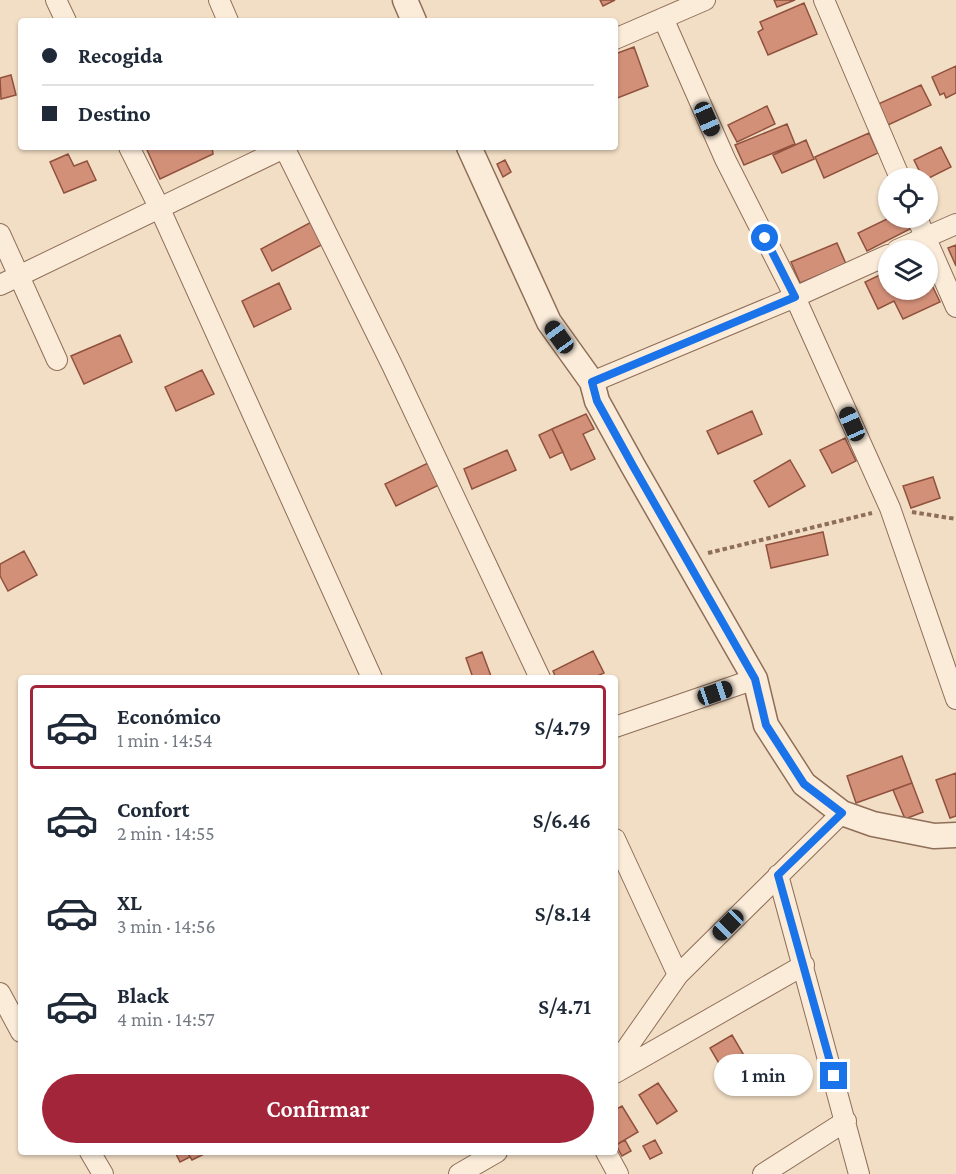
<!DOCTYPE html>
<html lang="es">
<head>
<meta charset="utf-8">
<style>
	body { margin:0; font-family:"Crimson Pro",serif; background:#f2f2f3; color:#1f2937; height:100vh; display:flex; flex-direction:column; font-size:22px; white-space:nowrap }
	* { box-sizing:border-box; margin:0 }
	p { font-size:20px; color:#747a83 }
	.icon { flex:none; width:33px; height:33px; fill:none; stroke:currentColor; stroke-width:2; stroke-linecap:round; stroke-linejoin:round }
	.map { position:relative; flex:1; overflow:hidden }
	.drawer { position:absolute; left:18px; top:675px; width:600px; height:480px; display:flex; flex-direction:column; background:#fff; border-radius:6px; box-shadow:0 2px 4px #0004 }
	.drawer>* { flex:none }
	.banner { position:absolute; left:18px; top:18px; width:600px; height:132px; border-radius:6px; box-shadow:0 2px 4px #0004; display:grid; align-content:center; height:132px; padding:0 24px; background:#fff }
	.controls { position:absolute; left:878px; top:168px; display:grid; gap:12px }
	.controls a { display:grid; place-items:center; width:60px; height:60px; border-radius:50%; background:#fff; box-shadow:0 2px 4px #0004; font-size:30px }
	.end { position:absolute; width:27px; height:27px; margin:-14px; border:8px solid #1a73e8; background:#fff; box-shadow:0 0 0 3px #fff }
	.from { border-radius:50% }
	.bubble { position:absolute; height:42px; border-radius:21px; background:#fff; box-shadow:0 2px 4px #0004; font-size:20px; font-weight:600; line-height:42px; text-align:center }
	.car { position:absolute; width:18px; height:36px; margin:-18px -9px; border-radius:8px; box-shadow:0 0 4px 2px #0007; background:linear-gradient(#222 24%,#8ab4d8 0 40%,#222 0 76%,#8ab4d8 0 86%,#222 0) }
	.banner b { display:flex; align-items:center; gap:21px; height:57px; font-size:22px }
	.banner b+b { border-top:2px solid #e0e1e3 }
	.banner i { width:15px; height:15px; background:#1f2937 }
	ul { padding:10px 0 0; list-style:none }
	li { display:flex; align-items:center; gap:18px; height:84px; margin:0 12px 9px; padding:0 12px; border:3px solid transparent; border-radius:6px }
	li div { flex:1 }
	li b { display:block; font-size:22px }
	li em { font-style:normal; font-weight:600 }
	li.selected { border-color:#a32539 }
	li>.icon { width:54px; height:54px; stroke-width:1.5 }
	.primary-button { display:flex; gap:12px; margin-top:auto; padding:12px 24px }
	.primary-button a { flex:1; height:69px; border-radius:36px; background:#a32539; color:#fff; font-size:24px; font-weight:600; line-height:69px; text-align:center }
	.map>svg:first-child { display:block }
	.building { fill:#d39079; stroke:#90513d; stroke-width:1.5 }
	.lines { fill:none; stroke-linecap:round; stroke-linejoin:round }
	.minor-casing { stroke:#8f6e59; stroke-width:22 }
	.tertiary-casing { stroke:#8f6e59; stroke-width:27 }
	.path { stroke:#8f6e59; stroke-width:4; stroke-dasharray:4.5 3; stroke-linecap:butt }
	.minor { stroke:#fbecda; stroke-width:20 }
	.tertiary { stroke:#fbecda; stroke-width:24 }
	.route { stroke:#1a73e8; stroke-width:8 }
</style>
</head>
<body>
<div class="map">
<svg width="956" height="1174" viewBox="0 0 956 1174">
	<rect width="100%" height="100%" fill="#f2dec5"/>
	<!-- building -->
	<path class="building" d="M600,0H615L603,6Z
		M774,0H795L777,7Z
		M804,3L817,34L768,55L758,32L763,29L760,22Z
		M634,47L648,86L615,99V54Z
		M956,66V93L946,98L944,93L940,95L932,77Z
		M11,75L16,95L1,99L0,78Z
		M921,85L931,105L888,125L878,104Z
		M767,106L775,124L737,142L728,125Z
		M787,124L795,144L744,165L735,145Z
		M869,133L878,153L824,178L815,157Z
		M806,140L814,159L782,173L773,155Z
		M154,147H212L213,154L160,179L147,150Z
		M941,147L951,167L927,179L923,178L914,160Z
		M68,154L74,166L87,161L96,180L64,193L50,162Z
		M505,160L511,172L503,177L497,164Z
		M889,218H904L910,229L867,251L858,233Z
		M317,219L329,241L272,271L261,249Z
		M837,243L846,264L800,283L791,262Z
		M956,245V266L948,248Z
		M888,271V290H927V283L930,281L940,302L903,319L894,301L878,309L865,282Z
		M279,283L291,309L254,327L242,301Z
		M120,335L132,362L84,384L71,356Z
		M202,370L214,394L176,411L165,387Z
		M752,411L762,434L718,454L707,431Z
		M586,414L594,429L583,434L595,459L571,470L552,429Z
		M552,429L563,452L550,458L539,435Z
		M845,438L856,461L832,473L820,450Z
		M507,450L516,470L472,489L464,469Z
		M790,460L805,486L769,507L754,481Z
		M430,462L441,484L396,506L385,484Z
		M933,477L940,498L911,508L903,486Z
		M823,532L828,555L771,568L766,545Z
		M24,551L37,575L8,591L0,576V564Z
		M593,651L604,673L593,678H556L553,671Z
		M482,652L491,676L473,678L466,658Z
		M902,756L912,783L856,803L847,776Z
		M956,773V816L950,818L936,780Z
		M912,783L923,812L905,819L893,790Z
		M732,1035L759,1081L737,1094L710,1048Z
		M658,1083L677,1111L657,1124L639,1095Z
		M622,1106L638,1132L616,1145L615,1110Z
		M625,1140L631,1151L622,1156L616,1145Z
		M655,1140L662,1153L650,1159L643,1146Z
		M175,1152H187L190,1157L180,1162Z
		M187,1152H208L192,1160Z"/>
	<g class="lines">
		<defs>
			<path id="minor" d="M56,0L66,21
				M219,0L228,21
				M824,0L900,178
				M663,18L725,159L795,297L890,508L956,699
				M615,39L705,0
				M129,147L159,207L372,678
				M284,147L392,365L540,678
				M917,218L956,307
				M0,234L57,360
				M897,250L956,224
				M0,285L286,147
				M592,382L795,297L888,255
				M615,727L755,679
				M615,839L678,975
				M778,875L859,1174
				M0,993L21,1032
				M615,1065L678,975L842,813
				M615,1073L804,965
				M90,1152L103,1174
				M606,1152L618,1174
				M459,1174L497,1152
				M763,1174L846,1121"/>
			<path id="tertiary" d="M405,0L414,21
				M469,147L549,322L592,382L597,401L633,466L755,679L766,725L804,784L842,813L873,824L934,836L956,835"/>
		</defs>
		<!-- minor casing -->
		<use href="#minor" class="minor-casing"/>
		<!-- tertiary casing -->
		<use href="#tertiary" class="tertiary-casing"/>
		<!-- path -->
		<path class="path" d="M912,512L956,519
			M708,553L872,513"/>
		<!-- minor -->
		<use href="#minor" class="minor"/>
		<!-- tertiary -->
		<use href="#tertiary" class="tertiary"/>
	</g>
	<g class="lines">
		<!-- route -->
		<path class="route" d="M765,238L795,297L592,382L597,401L633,466L755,679L766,725L804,784L842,813L778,875L834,1076"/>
	</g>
</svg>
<div class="controls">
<a><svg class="icon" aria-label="locate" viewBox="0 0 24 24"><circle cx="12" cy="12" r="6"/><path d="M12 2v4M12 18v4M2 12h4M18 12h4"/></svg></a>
<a><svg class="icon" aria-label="layers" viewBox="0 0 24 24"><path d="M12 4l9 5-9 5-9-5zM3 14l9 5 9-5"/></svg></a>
</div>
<i class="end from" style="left:765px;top:238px"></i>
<i class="end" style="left:834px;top:1076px"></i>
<div class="bubble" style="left:714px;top:1054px;width:99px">1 min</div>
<i class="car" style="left:707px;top:119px;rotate:156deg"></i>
<i class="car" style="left:559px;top:337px;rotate:324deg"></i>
<i class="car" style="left:852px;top:424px;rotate:336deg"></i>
<i class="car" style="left:715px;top:693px;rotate:71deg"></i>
<i class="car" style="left:728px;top:925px;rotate:225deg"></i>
<div class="banner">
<b><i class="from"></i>Recogida</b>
<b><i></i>Destino</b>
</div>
<section class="drawer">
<ul>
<li class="selected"><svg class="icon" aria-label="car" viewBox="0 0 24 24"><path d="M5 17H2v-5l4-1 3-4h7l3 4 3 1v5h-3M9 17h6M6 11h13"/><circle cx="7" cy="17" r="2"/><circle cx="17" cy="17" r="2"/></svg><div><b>Económico</b><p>1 min · 14:54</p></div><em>S/4.79</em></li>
<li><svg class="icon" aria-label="car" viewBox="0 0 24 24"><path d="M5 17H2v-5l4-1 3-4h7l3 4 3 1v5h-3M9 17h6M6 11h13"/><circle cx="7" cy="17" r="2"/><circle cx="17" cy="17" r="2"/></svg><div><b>Confort</b><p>2 min · 14:55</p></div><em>S/6.46</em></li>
<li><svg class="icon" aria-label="car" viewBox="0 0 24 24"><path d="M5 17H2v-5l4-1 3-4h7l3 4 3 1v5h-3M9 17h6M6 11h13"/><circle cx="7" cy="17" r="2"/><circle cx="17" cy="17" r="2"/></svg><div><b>XL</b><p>3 min · 14:56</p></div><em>S/8.14</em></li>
<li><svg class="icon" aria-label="car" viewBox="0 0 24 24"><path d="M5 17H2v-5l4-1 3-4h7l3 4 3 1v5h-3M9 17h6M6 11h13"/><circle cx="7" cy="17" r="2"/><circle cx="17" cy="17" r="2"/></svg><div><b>Black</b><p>4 min · 14:57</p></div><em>S/4.71</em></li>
</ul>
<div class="primary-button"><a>Confirmar</a></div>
</section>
</div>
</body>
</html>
